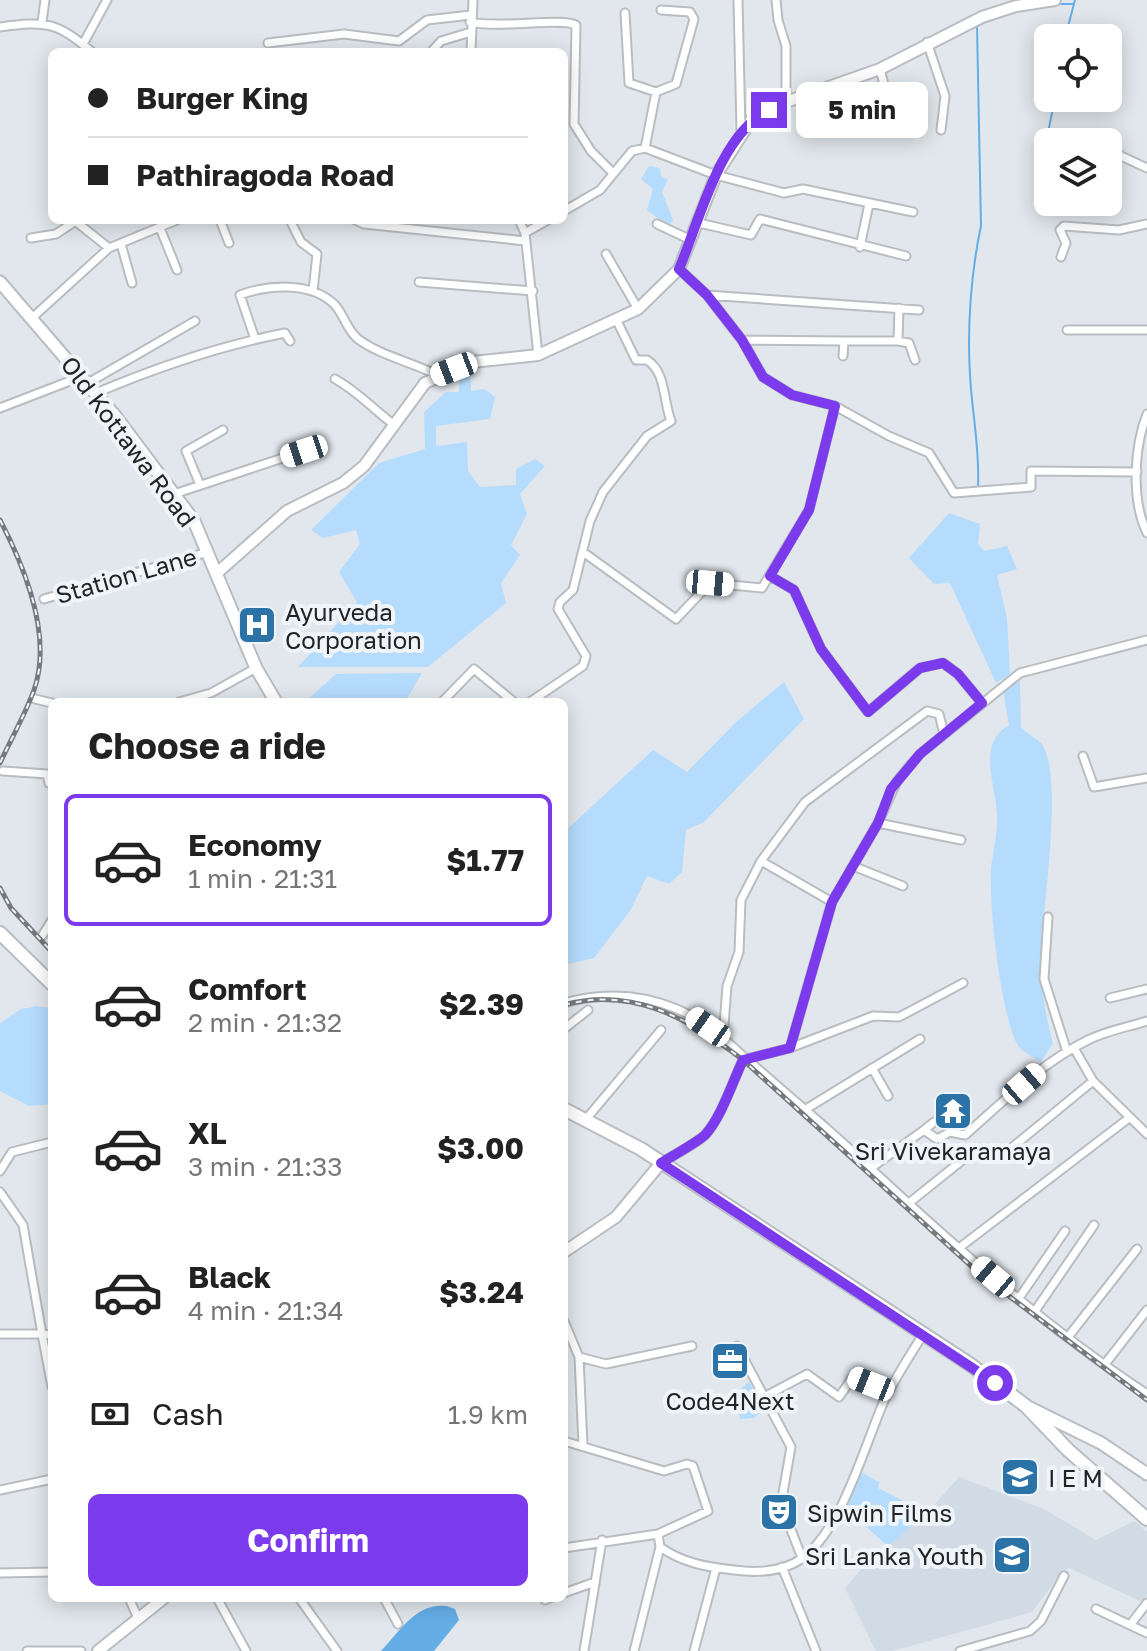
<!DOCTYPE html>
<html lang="en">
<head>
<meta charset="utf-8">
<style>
	body { margin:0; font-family:"Golos Text",sans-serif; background:#f2f2f2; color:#222; height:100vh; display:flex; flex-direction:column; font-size:30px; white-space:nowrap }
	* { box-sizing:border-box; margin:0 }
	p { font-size:26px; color:#767676 }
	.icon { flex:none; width:44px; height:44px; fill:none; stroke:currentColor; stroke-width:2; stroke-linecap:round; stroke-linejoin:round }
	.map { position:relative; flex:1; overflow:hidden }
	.drawer { position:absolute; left:48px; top:698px; width:520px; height:904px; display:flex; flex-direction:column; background:#fff; border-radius:12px; box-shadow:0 4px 20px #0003 }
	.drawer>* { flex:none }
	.top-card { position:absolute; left:48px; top:48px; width:520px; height:176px; border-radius:12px; box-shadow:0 4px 20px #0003; display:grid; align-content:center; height:176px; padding:0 40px; background:#fff }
	.controls { position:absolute; left:1034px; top:24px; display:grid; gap:16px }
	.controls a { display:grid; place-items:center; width:88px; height:88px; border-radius:12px; background:#fff; box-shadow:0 4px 20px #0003; font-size:40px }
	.end { position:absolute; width:36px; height:36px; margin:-18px; border:10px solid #7c3aed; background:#fff; box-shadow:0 0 0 4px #fff }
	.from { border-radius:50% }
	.bubble { position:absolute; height:56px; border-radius:12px; background:#fff; box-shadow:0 4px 20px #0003; font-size:26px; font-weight:700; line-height:56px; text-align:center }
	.car { position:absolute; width:24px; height:48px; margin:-24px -12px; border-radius:10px; box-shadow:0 0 6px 2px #0007; background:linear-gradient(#fff 24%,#345 0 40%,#fff 0 76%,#345 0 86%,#fff 0) }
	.top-card b { display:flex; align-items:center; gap:28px; height:76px; font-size:30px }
	.top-card b+b { border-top:2px solid #e0e0e0 }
	.top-card i { width:20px; height:20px; background:#222 }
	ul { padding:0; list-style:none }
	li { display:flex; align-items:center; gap:24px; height:132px; margin:0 16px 12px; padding:0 24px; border:4px solid transparent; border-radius:12px }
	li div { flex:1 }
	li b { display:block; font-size:30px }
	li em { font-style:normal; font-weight:700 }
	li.current { border-color:#7c3aed }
	li>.icon { width:72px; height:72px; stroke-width:1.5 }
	h2 { padding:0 40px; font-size:36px; line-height:96px }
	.pay { display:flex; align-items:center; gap:20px; height:88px; padding:0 40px; font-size:30px }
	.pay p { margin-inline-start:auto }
	.cta { display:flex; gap:16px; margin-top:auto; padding:16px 40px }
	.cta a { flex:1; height:92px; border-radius:12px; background:#7c3aed; color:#fff; font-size:32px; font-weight:700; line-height:92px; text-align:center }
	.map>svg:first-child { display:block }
	.built { fill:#d0dbe6 }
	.green { fill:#b6dcfd }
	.water { fill:#65ade7 }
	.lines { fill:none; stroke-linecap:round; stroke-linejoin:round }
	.stream { stroke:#65ade7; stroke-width:2 }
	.street-casing { stroke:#b8bdc2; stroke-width:11 }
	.secondary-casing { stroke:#b8bdc2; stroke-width:14 }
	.primary-casing { stroke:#b8bdc2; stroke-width:15 }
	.highway-casing { stroke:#b8bdc2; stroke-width:16 }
	.street { stroke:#fff; stroke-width:7 }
	.secondary { stroke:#fff; stroke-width:10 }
	.primary { stroke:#fff; stroke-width:11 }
	.highway { stroke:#fff; stroke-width:12 }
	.rail-casing { stroke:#75797c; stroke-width:5 }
	.rail { stroke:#eff4f9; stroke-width:2; stroke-dasharray:6; stroke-linecap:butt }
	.route { stroke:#7c3aed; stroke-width:10 }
	.labels { text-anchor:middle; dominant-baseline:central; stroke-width:8; stroke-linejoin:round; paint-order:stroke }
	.street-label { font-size:24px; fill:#212325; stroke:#eff4f9 }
	.poi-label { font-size:24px; fill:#212325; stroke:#eff4f9; text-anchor:start }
</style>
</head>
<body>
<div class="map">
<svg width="1147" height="1651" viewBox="0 0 1147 1651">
	<rect width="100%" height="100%" fill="#e1e7ec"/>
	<!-- built -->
	<path class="built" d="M959,1477L1044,1509L1096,1540L1134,1521L1147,1532V1595L1142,1602L1069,1568L1061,1573L1032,1612L892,1651H876L845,1588L865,1565L927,1513Z"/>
	<!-- green -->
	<path class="green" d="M649,166L660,168L661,177L668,179L662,192L673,220L669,227L647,210L653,189L641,179Z
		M470,364L471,391L484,389L495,397L490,419L436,426V446L467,442L468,471L480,487L516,485V469L535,459L545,466L520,494L527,514L511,545L520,555L501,583L506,603L428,667H298L357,602L339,572L360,544L356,530L323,538L311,530L379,463L425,449L424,412L446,392H459V369Z
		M949,513L980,524L978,544L984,551L1007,546L1017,569L997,575L1007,618L1010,674L996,683L950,583L934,584L909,558Z
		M422,673L405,702H305L336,674Z
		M1020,681L1021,728C1027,733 1036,738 1041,743C1066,775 1040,920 1041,964C1041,991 1046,1017 1053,1043L1041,1062C1033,1057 1021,1051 1017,1044C1000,1010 989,908 991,869C993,851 998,832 997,814C996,785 976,744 1009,725L1003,690Z
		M784,682L804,719L704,822L686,830L682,872L669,884L647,876L630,911L594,958L564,965V832L653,750L687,772L736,722Z
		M37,1006L52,1008V1104L29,1106L0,1091V1023L21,1009Z
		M749,1382L765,1408L754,1418L740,1419L734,1394Z
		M856,1469L879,1482L878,1488L927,1513L888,1546L842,1506Z"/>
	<!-- water -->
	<path class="water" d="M447,1606L455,1609L459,1620L434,1651H381C400,1631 416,1602 447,1606Z"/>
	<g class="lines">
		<!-- stream -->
		<path class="stream" d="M1055,4H1074
			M1065,38L1075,0
			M1035,197L1055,98
			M978,487C980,448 972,414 970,375C967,328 971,272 981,226L977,26L991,19"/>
		<defs>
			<path id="street" d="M738,0L741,131
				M776,0L778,20L786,46V102
				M625,13L629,83L656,92L645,148
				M42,22L45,0
				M470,22C498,29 562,17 576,25L574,124L591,151L613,173
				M0,27C45,21 56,21 92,52
				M927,42L945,96L941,130
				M268,43L344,34L399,41L427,20L471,15
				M83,44L107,0
				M431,52L441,41L471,32
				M471,52L473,0
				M880,69L891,111
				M656,92L676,84L694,19L690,12L661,10
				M1100,137L1106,142
				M1108,144L1121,156L1147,168
				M564,211L600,190L632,151L645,148L716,175L784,193L803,189L913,212
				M74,220L109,248
				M220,220L229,243
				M290,220L301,242L317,254L313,291
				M355,220L364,224L526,241
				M519,220L525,233
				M699,223L751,235L760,219L906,256
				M657,224L691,240
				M160,228L177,270
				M31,238L56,234L74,222
				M121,244L132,283
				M860,247L869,204
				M606,254L638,309
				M1061,257L1066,243L1060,230L1064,226L1119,230L1147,224
				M679,269L707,295L742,340L763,377L792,395L835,406L889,436L929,453L954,493L1031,487V471L1137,472
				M419,282L533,291
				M707,295L919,310
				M899,308L898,341L909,343L915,360
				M32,318L109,248L177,220
				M1067,330H1147
				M255,339L240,295C267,285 310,281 334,304C344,314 346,329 358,339C381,356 412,362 437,375
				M742,340L844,341L843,356
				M844,341H898
				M538,355L525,233L548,220
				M335,379C357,391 372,408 393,424
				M88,383L195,321
				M96,393C157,367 219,346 285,333L290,341
				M0,408L83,376
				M1147,414C1134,447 1131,500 1147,533
				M200,485L186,451L223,430
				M174,494L304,451
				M583,552L676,619L710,583L762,588L809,510L835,406
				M770,576L794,590L821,649L868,712L920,668L943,663L958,674L982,703
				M44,599L208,552
				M35,699L52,703
				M179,702L211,693L256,668
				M442,702L474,669L514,702
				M530,702L583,666L586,656L558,609L560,602L573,590L590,521L603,492L647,436L671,421C663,400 666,372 647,360H636L617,321
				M1083,756L1094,787L1147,778
				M3,771L47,774L49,783H52
				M878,823L961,840
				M761,861L805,802L927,711L939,714L944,734
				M853,866L903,886
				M1048,917L1044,979L1067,1052
				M42,936L52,920
				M1110,998L1147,989
				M564,1003C603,992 639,993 677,1009C711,1023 736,1051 764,1074C799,1105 835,1134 869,1167C956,1248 1047,1328 1147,1394
				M564,1029L588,1010
				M723,1038L727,986L739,952L741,900L761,861L832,902
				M790,1048L873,1016L899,1017L963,983
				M1074,1048L1093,1081L1147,1134
				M872,1068L888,1096
				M806,1109L920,1039
				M587,1118L661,1030
				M924,1130L934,1122
				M1009,1150L1093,1081
				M661,1163C672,1156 697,1143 705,1135C722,1116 732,1083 743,1060L790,1048L832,902L878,823L897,781L920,754L1020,673L1147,640
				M871,1168L924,1130L937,1139L950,1132L965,1135C1004,1101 1041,1063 1088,1040C1106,1031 1128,1027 1147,1021
				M0,1171L12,1152L52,1142
				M0,1192L23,1225L42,1334L52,1335
				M909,1203L975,1150
				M959,1248L1129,1118
				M1019,1298L1065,1231
				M1035,1311L1094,1225
				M564,1321L579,1357L583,1446
				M0,1334H42L52,1387
				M1068,1337L1137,1249
				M737,1346L791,1447L781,1504L802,1558
				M579,1357L606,1364L692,1346
				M1105,1364L1147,1310
				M764,1397L807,1374L839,1397L853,1377L889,1391
				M564,1441L664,1471L687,1464L693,1466L708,1511L658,1534
				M0,1490L52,1479
				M564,1548L658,1534L660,1547C683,1563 706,1567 734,1570C757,1573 784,1572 804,1557C843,1526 864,1447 884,1401C895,1378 910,1355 924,1333
				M782,1567L816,1651
				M0,1573L52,1572
				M564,1593L595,1582
				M129,1598L137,1616
				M217,1598L246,1651
				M299,1598L337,1651
				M384,1598L398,1624
				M545,1600L550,1598
				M1096,1609L1147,1633
				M1130,1625L1147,1603
				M27,1651H81
				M584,1651L602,1540
				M634,1651L660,1547
				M694,1651L716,1568
				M960,1651L1030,1631L1041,1621L1064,1576"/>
			<path id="secondary" d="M217,573L287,511L343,483L364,466L425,383L472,362L538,355L638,309L679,269L716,175L752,119L786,102L880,69L982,17L1016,6L1055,0
				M564,1252L616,1217L661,1163
				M98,1651L164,1598"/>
			<path id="primary" d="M0,282L116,417L194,521L256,668L276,702
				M1030,1408L1101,1443L1147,1474"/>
			<path id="highway" d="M0,933L52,984
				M564,1109L641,1149L971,1365L1026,1406L1068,1450L1147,1519"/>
		</defs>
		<!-- street casing -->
		<use href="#street" class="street-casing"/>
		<!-- secondary casing -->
		<use href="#secondary" class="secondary-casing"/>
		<!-- primary casing -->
		<use href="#primary" class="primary-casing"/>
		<!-- highway casing -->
		<use href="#highway" class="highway-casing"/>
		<!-- street -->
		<use href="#street" class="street"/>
		<!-- secondary -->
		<use href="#secondary" class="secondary"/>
		<!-- primary -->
		<use href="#primary" class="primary"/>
		<!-- highway -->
		<use href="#highway" class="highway"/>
		<defs>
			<path id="rail" d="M0,520C25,568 53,636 34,690C25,715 11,739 0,763
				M0,888L11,908L52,952
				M564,1005C632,986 690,1019 743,1060L981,1275L1147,1400"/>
		</defs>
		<!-- rail casing -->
		<use href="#rail" class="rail-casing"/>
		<!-- rail -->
		<use href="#rail" class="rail"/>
	</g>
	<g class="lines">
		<!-- route -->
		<path class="route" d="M769,110C719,135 700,220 679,269L707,295L742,340L763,377L792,395L835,406L809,510L770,576L794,590L821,649L868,712L920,668L943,663L958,674L982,703L920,754L891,789L878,823L832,902L790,1048L743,1060C732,1083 722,1116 705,1135C699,1141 671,1157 661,1163L995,1383"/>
	</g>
	<!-- icons -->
	<defs>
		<symbol id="hospital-square" viewBox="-11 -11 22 22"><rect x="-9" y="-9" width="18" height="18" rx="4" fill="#2b73a7" stroke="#eff4f9"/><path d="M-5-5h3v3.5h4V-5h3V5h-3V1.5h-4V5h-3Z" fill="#fff"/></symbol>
		<symbol id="temple-square" viewBox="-11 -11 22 22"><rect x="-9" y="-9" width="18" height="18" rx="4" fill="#2b73a7" stroke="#eff4f9"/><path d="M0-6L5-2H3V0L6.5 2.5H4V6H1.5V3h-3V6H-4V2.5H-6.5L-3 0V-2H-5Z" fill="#fff"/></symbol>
		<symbol id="office-square" viewBox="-11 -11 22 22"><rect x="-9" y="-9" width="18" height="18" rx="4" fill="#2b73a7" stroke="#eff4f9"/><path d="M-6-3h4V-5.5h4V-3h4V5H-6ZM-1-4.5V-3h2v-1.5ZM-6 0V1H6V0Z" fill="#fff"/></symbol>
		<symbol id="school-square" viewBox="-11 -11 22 22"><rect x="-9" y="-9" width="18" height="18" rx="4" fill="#2b73a7" stroke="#eff4f9"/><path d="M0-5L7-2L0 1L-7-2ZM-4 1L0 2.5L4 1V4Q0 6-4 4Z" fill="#fff"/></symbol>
		<symbol id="theatre-square" viewBox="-11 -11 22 22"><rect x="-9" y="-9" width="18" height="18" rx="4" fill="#2b73a7" stroke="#eff4f9"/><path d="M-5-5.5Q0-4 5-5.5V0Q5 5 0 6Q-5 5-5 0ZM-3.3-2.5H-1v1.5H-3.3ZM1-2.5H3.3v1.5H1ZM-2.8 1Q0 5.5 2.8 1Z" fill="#fff"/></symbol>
		<symbol id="university-square" viewBox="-11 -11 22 22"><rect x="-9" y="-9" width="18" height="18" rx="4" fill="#2b73a7" stroke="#eff4f9"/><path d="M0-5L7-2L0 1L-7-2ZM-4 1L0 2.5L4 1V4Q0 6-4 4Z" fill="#fff"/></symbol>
	</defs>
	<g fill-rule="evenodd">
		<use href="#hospital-square" x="235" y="603" width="44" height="44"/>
		<use href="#temple-square" x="931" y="1089" width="44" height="44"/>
		<use href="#office-square" x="708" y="1339" width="44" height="44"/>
		<use href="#school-square" x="998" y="1455" width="44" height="44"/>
		<use href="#theatre-square" x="757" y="1490" width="44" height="44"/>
		<use href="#university-square" x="990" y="1533" width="44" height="44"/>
	</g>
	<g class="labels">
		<!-- street labels -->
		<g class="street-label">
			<text transform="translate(129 441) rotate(53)">Old Kottawa Road</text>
			<text transform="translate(126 575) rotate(-16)">Station Lane</text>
		</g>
		<!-- poi labels -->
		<g class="poi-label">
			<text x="285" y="611">Ayurveda<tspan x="285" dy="28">Corporation</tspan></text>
			<text x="953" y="1150" text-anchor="middle">Sri Vivekaramaya</text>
			<text x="730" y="1400" text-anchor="middle">Code4Next</text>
			<text x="1048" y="1477">I E M</text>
			<text x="807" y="1512">Sipwin Films</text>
			<text x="984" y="1555" text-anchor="end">Sri Lanka Youth</text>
		</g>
	</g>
</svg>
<div class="controls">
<a><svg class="icon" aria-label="locate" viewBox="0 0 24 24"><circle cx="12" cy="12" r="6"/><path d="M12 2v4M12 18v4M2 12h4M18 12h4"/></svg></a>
<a><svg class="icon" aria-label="layers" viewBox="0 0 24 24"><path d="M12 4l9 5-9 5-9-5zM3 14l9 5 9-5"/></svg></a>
</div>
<i class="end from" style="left:995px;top:1383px"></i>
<i class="end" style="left:769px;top:110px"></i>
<div class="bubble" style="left:796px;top:82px;width:132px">5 min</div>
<i class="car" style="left:454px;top:369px;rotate:249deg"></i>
<i class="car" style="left:304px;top:451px;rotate:252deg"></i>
<i class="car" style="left:710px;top:583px;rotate:95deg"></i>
<i class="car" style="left:708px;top:1027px;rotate:305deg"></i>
<i class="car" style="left:1024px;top:1084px;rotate:49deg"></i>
<i class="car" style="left:993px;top:1277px;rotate:310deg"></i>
<i class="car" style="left:871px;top:1384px;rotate:292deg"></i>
<div class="top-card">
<b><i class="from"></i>Burger King</b>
<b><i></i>Pathiragoda Road</b>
</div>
<section class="drawer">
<h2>Choose a ride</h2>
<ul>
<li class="current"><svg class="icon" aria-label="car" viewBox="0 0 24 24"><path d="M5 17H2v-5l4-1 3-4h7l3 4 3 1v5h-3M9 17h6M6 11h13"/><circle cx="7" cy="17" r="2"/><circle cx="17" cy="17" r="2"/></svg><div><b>Economy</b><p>1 min · 21:31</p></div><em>$1.77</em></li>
<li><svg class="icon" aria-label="car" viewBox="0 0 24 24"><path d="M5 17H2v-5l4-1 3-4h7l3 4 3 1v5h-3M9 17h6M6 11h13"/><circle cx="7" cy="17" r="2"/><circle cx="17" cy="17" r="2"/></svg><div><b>Comfort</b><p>2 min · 21:32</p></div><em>$2.39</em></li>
<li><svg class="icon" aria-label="car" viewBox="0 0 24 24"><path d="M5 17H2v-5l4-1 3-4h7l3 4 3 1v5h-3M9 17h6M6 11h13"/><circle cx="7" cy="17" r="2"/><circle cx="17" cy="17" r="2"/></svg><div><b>XL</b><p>3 min · 21:33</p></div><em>$3.00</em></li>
<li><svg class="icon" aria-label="car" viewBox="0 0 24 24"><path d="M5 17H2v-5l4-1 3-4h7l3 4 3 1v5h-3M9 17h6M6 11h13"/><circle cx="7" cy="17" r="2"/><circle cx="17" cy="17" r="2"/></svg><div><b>Black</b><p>4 min · 21:34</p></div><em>$3.24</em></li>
</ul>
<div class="pay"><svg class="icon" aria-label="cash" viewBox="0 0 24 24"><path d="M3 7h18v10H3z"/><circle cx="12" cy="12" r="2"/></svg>Cash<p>1.9 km</p></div>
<div class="cta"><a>Confirm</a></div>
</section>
</div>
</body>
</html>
